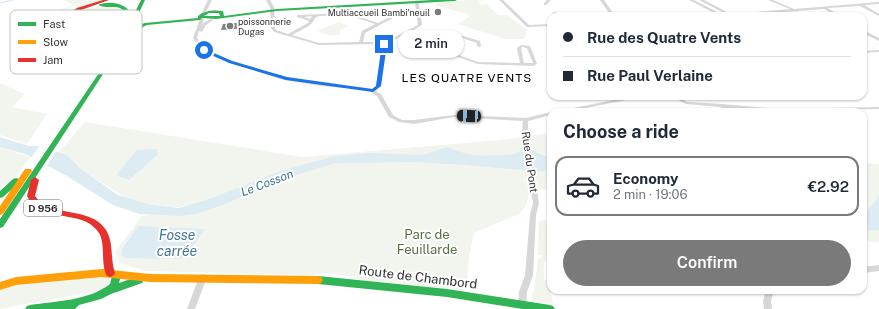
<!DOCTYPE html>
<html lang="en">
<head>
<meta charset="utf-8">
<style>
	body { margin:0; font-family:"Public Sans",sans-serif; background:#f2f2f3; color:#1f2937; height:100vh; display:flex; flex-direction:column; font-size:15px; white-space:nowrap }
	* { box-sizing:border-box; margin:0 }
	p { font-size:13px; color:#747a83 }
	.icon { flex:none; width:22px; height:22px; fill:none; stroke:currentColor; stroke-width:2; stroke-linecap:round; stroke-linejoin:round }
	.map { position:relative; flex:1; overflow:hidden }
	.panel { position:absolute; left:547px; top:108px; width:320px; height:186px; display:flex; flex-direction:column; background:#fff; border-radius:12px; box-shadow:0 1px 3px #0004 }
	.panel>* { flex:none }
	.hud { position:absolute; left:547px; top:12px; width:320px; height:88px; border-radius:12px; box-shadow:0 1px 3px #0004; display:grid; align-content:center; height:88px; padding:0 16px; background:#fff }
	.end { position:absolute; width:18px; height:18px; margin:-9px; border:5px solid #1a73e8; background:#fff; box-shadow:0 0 0 2px #fff }
	.from { border-radius:50% }
	.bubble { position:absolute; height:28px; border-radius:14px; background:#fff; box-shadow:0 1px 3px #0004; font-size:13px; font-weight:600; line-height:28px; text-align:center }
	.car { position:absolute; width:12px; height:24px; margin:-12px -6px; border-radius:5px; box-shadow:0 0 3px 1px #0007; background:linear-gradient(#222 24%,#8ab4d8 0 40%,#222 0 76%,#8ab4d8 0 86%,#222 0) }
	.hud b { display:flex; align-items:center; gap:14px; height:38px; font-size:15px }
	.hud b+b { border-top:1px solid #e0e1e3 }
	.hud i { width:10px; height:10px; background:#1f2937 }
	ul { padding:0; list-style:none }
	li { display:flex; align-items:center; gap:12px; height:60px; margin:0 8px 6px; padding:0 8px; border:2px solid transparent; border-radius:12px }
	li div { flex:1 }
	li b { display:block; font-size:15px }
	li em { font-style:normal; font-weight:600 }
	li.current { border-color:#7a7a7a }
	li>.icon { width:36px; height:36px; stroke-width:1.5 }
	h2 { padding:0 16px; font-size:18px; line-height:48px }
	.cta { display:flex; gap:8px; margin-top:auto; padding:8px 16px }
	.cta a { flex:1; height:46px; border-radius:24px; background:#7a7a7a; color:#fff; font-size:16px; font-weight:600; line-height:46px; text-align:center }
	.map>svg:first-child { display:block }
	.green { fill:#f1f5ed }
	.water { fill:#ddebf3 }
	.pier { fill:#fff }
	.lines { fill:none; stroke-linecap:round; stroke-linejoin:round }
	.stream { stroke:#ddebf3; stroke-width:1.5 }
	.building { fill:#818181 }
	.street { fill:#d7d7d7; fill-rule:evenodd }
	.fast { fill:#30b455; fill-rule:evenodd }
	.slow { fill:#ff9f0a; fill-rule:evenodd }
	.jam { fill:#e5322d; fill-rule:evenodd }
	.jam-bridge { stroke:#e5322d; stroke-width:6 }
	.route { fill:#1a73e8 }
	.poi-dot { fill:#7a7a7a; stroke:#fff; stroke-width:1.5 }
	.labels { text-anchor:middle; dominant-baseline:central; stroke-width:4; stroke-linejoin:round; paint-order:stroke }
	.far-poi-label { font-size:9px; fill:#333; stroke:#fff; text-anchor:end }
	.shield { fill:#fff; stroke:#707070; stroke-width:1 }
	.shield-label { font-size:10px; font-weight:bold; fill:#333 }
	.street-label { font-size:11px; fill:#333; stroke:#fff }
	.neighbourhood-label { font-size:12px; letter-spacing:1px; fill:#000; stroke:#fff }
	.water-label { font-size:12px; font-style:italic; fill:#3f7597; stroke:#fff }
	.near-park-label { font-size:13px; fill:#56703f; stroke:#fff }
	.near-street-label { font-size:13px; fill:#333; stroke:#fff }
	.near-water-label { font-size:14px; font-style:italic; fill:#3f7597; stroke:#fff }
	.key { fill:#fff; stroke:#c2c2c2; stroke-width:1 }
	.key-label { font-size:11px; fill:#333 }
</style>
</head>
<body>
<div class="map">
<svg width="879" height="309" viewBox="0 0 879 309">
	<rect width="100%" height="100%" fill="#fff"/>
	<!-- green -->
	<path class="green" d="M63,0H91C78,5 53,11 50,25L52,29L40,33L44,18L48,14L74,5Z
		M93,0H105L66,15L62,18L61,23L73,28L121,25L119,28C106,32 61,37 52,25L53,20L60,14Z
		M467,0H489L478,1L481,5L487,4L498,15H507L527,30L524,39H505L458,24L469,17L467,14L435,5L437,3Z
		M117,5L127,10L123,23C108,24 82,31 68,22L70,16C84,7 100,6 117,5Z
		M338,22L349,26L340,30V35H328L318,31Z
		M0,83L25,94L12,107L47,114L27,144L0,135Z
		M85,122L302,157L501,140L551,133V214L546,197L547,190L530,188L526,206L519,214L474,233L469,256L466,290L360,280C343,273 326,273 309,275L145,271L120,263L115,252L142,216L193,209L223,200L170,208L135,204L81,169L67,155L59,152Z
		M0,147L30,157L15,178L0,190Z
		M863,163L879,164V242L863,241Z
		M545,220L551,226V260L544,262V280H551V284H549L553,304L531,300L535,285L538,259L541,258V255H538L539,221Z
		M103,277L109,278V282L102,290L0,309V290L13,286Z"/>
	<!-- water -->
	<path class="water" d="M0,137L29,146H40L67,155L81,169L118,195L151,205L178,208L204,201L284,170L335,156L371,153L423,155L447,147C468,157 490,157 513,154C519,153 523,149 528,149C536,150 543,158 551,156V169L544,171H534L465,165L415,162L336,163L286,178L220,206L196,214L179,216L139,214L113,205L65,175L25,154L0,147Z
		M156,149L158,154L129,180L116,175L137,150Z
		M879,195V230L863,231V214L875,202Z
		M138,226L205,229L186,257L180,259L126,258L121,255L122,249Z"/>
	<!-- pier -->
	<path class="pier" d="M41,144L57,149L46,167L30,159Z"/>
	<g class="lines">
		<!-- stream -->
		<path class="stream" d="M0,3L13,0"/>
	</g>
	<!-- building -->
	<path class="building" d="M238,23L237,29L221,30L223,24Z"/>
	<g class="lines">
		<!-- street -->
		<path class="street" d="M208,0H212L205,14L202,15L201,14Z
			M266,0H270L274,7L275,28L276,30L288,34L308,23L309,21L297,17V15H298L348,13L378,23L390,17L389,14L391,13L393,14V18L365,33L363,42H385L418,25L415,3L417,2L419,3L422,25L403,36L429,45L453,33L480,41L481,46L479,47L477,46V43L453,35L433,46L478,62L520,63L517,48L521,45L530,46L537,64L533,66L478,64L400,37L386,45L380,86L376,91L381,94L393,115L402,120H414L454,115L526,118L551,112H553H551V115L528,121V132L539,203L536,215L533,275L527,292L526,304L525,306L522,307L519,306L518,304L519,292L525,275L530,215L533,203L522,132L523,121L454,117L414,124L399,122L389,117L377,96L368,90L321,86L284,80L216,58L200,49L193,38L200,19L202,18L204,19L201,27L203,23L211,19L213,20L212,21L206,25L202,32L199,31L197,38L203,47L218,56L287,78L321,84L369,88L372,89L376,86L382,44L319,45L274,32L271,28L270,7ZM348,15L375,24L362,31L359,42L319,43L292,35C300,30 312,27 315,18L319,16ZM312,16L310,19L304,17ZM522,47L527,48L533,63H524L521,48Z
			M499,0H503L529,25L551,24V26L527,27Z
			M547,0H551L546,5H544V3Z
			M600,0H604L613,13L716,14L689,0H694L721,14H726L699,0H704L731,14H733L790,9L768,0H773L794,9L879,2V4L864,5L879,14V16L860,6L828,8L840,16H836L824,9L734,16L614,15L615,16H611Z
			M554,12H568L574,16H570L567,14H556L554,16L551,17L550,16Z
			M863,30L879,38V41L863,33Z
			M879,50V52L863,53V51Z
			M634,96H643L641,97L566,112H556L558,111Z
			M670,96H676L687,102L722,104L779,109L879,107V109L779,111L727,108L730,112H725L721,107L686,104Z
			M879,265V271L863,273V267Z
			M203,274L206,275L207,277L195,309H187L199,277L200,275Z
			M766,290H774L771,301L772,309H764L763,301Z"/>
		<!-- fast -->
		<path class="fast" d="M141,0H145L130,32L138,25L145,23L198,18V16C206,10 214,10 223,11L224,16L277,9L432,0H457L455,1L277,11L216,19L202,18L200,20L147,25C140,28 134,35 128,36L3,227L0,228V219L122,39L132,18H129C119,0 112,11 98,5C110,0 127,3 133,16ZM209,13H219L220,16H204Z
			M16,178L19,179L20,181L19,183L3,197L0,198V191L13,179Z
			M116,271L119,272L121,275L119,283L139,276L142,277L144,280L142,283L111,294L101,299L79,305L75,309H25L27,306L30,305C56,301 88,301 110,284L113,272Z
			M318,276L447,289L550,305L553,306L555,309H523L447,297L318,284L315,283L313,280L315,277Z"/>
		<!-- slow -->
		<path class="slow" d="M25,169H31L32,171L3,214L0,215V206Z
			M102,269L150,274L318,276L321,277L323,280L321,283L318,284L150,282L102,277L16,285L0,290V282L16,277Z"/>
		<!-- jam -->
		<path class="jam" d="M103,0H109L81,10L67,19L66,22L83,27L121,23L123,24V25L83,29L62,23L63,17L77,8Z
			M35,177L39,180L35,196C51,219 90,205 106,230C114,243 110,259 115,273L113,276L110,277L107,276C100,263 106,245 99,233C85,211 53,221 34,206C31,204 29,199 27,196L31,180Z"/>
		<!-- jam-bridge -->
		<path class="jam-bridge" d="M121,24L138,23"/>
	</g>
	<!-- route -->
	<path class="route" d="M384,43L387,44L381,86L373,92L286,80L229,63L201,50L205,49L232,61L287,77L372,89L376,86L382,44Z"/>
	<!-- markers -->
	<g class="poi-dot">
		<circle cx="438" cy="12" r="4"/>
		<circle cx="230" cy="26" r="4"/>
	</g>
	<g class="labels">
		<!-- far-poi labels -->
		<g class="far-poi-label">
			<text x="430" y="12">Multiaccueil Bambi'neuil</text>
			<text x="238" y="21" text-anchor="start">poissonnerie<tspan x="238" dy="10">Dugas</tspan></text>
		</g>
		<!-- shield labels -->
		<rect class="shield" x="24" y="200" width="38" height="16" rx="3"/>
		<g class="shield-label">
			<text x="43" y="208">D 956</text>
		</g>
		<!-- street labels -->
		<g class="street-label">
			<text transform="translate(530 162) rotate(82)">Rue du Pont</text>
		</g>
		<!-- neighbourhood labels -->
		<g class="neighbourhood-label">
			<text x="467" y="78">LES QUATRE VENTS</text>
		</g>
		<!-- water labels -->
		<g class="water-label">
			<text transform="translate(267 183) rotate(-21)">Le Cosson</text>
		</g>
		<!-- near-park labels -->
		<g class="near-park-label">
			<text x="427" y="234">Parc de<tspan x="427" dy="15">Feuillarde</tspan></text>
		</g>
		<!-- near-street labels -->
		<g class="near-street-label">
			<text transform="translate(418 277) rotate(7)">Route de Chambord</text>
		</g>
		<!-- near-water labels -->
		<g class="near-water-label">
			<text x="177" y="235">Fosse<tspan x="177" dy="16">carrée</tspan></text>
		</g>
	</g>
	<!-- legend -->
	<rect x="10" y="10" width="132" height="64" rx="6" class="key"/>
	<rect x="18" y="22" width="18" height="4" fill="#30b455"/>
	<rect x="18" y="40" width="18" height="4" fill="#ff9f0a"/>
	<rect x="18" y="58" width="18" height="4" fill="#e5322d"/>
	<g class="key-label">
		<text x="43" y="28">Fast</text>
		<text x="43" y="46">Slow</text>
		<text x="43" y="64">Jam</text>
	</g>
</svg>
<i class="end from" style="left:204px;top:50px"></i>
<i class="end" style="left:384px;top:44px"></i>
<div class="bubble" style="left:398px;top:30px;width:66px">2 min</div>
<i class="car" style="left:469px;top:116px;rotate:273deg"></i>
<div class="hud">
<b><i class="from"></i>Rue des Quatre Vents</b>
<b><i></i>Rue Paul Verlaine</b>
</div>
<section class="panel">
<h2>Choose a ride</h2>
<ul>
<li class="current"><svg class="icon" aria-label="car" viewBox="0 0 24 24"><path d="M5 17H2v-5l4-1 3-4h7l3 4 3 1v5h-3M9 17h6M6 11h13"/><circle cx="7" cy="17" r="2"/><circle cx="17" cy="17" r="2"/></svg><div><b>Economy</b><p>2 min · 19:06</p></div><em>€2.92</em></li>
</ul>
<div class="cta"><a>Confirm</a></div>
</section>
</div>
</body>
</html>
